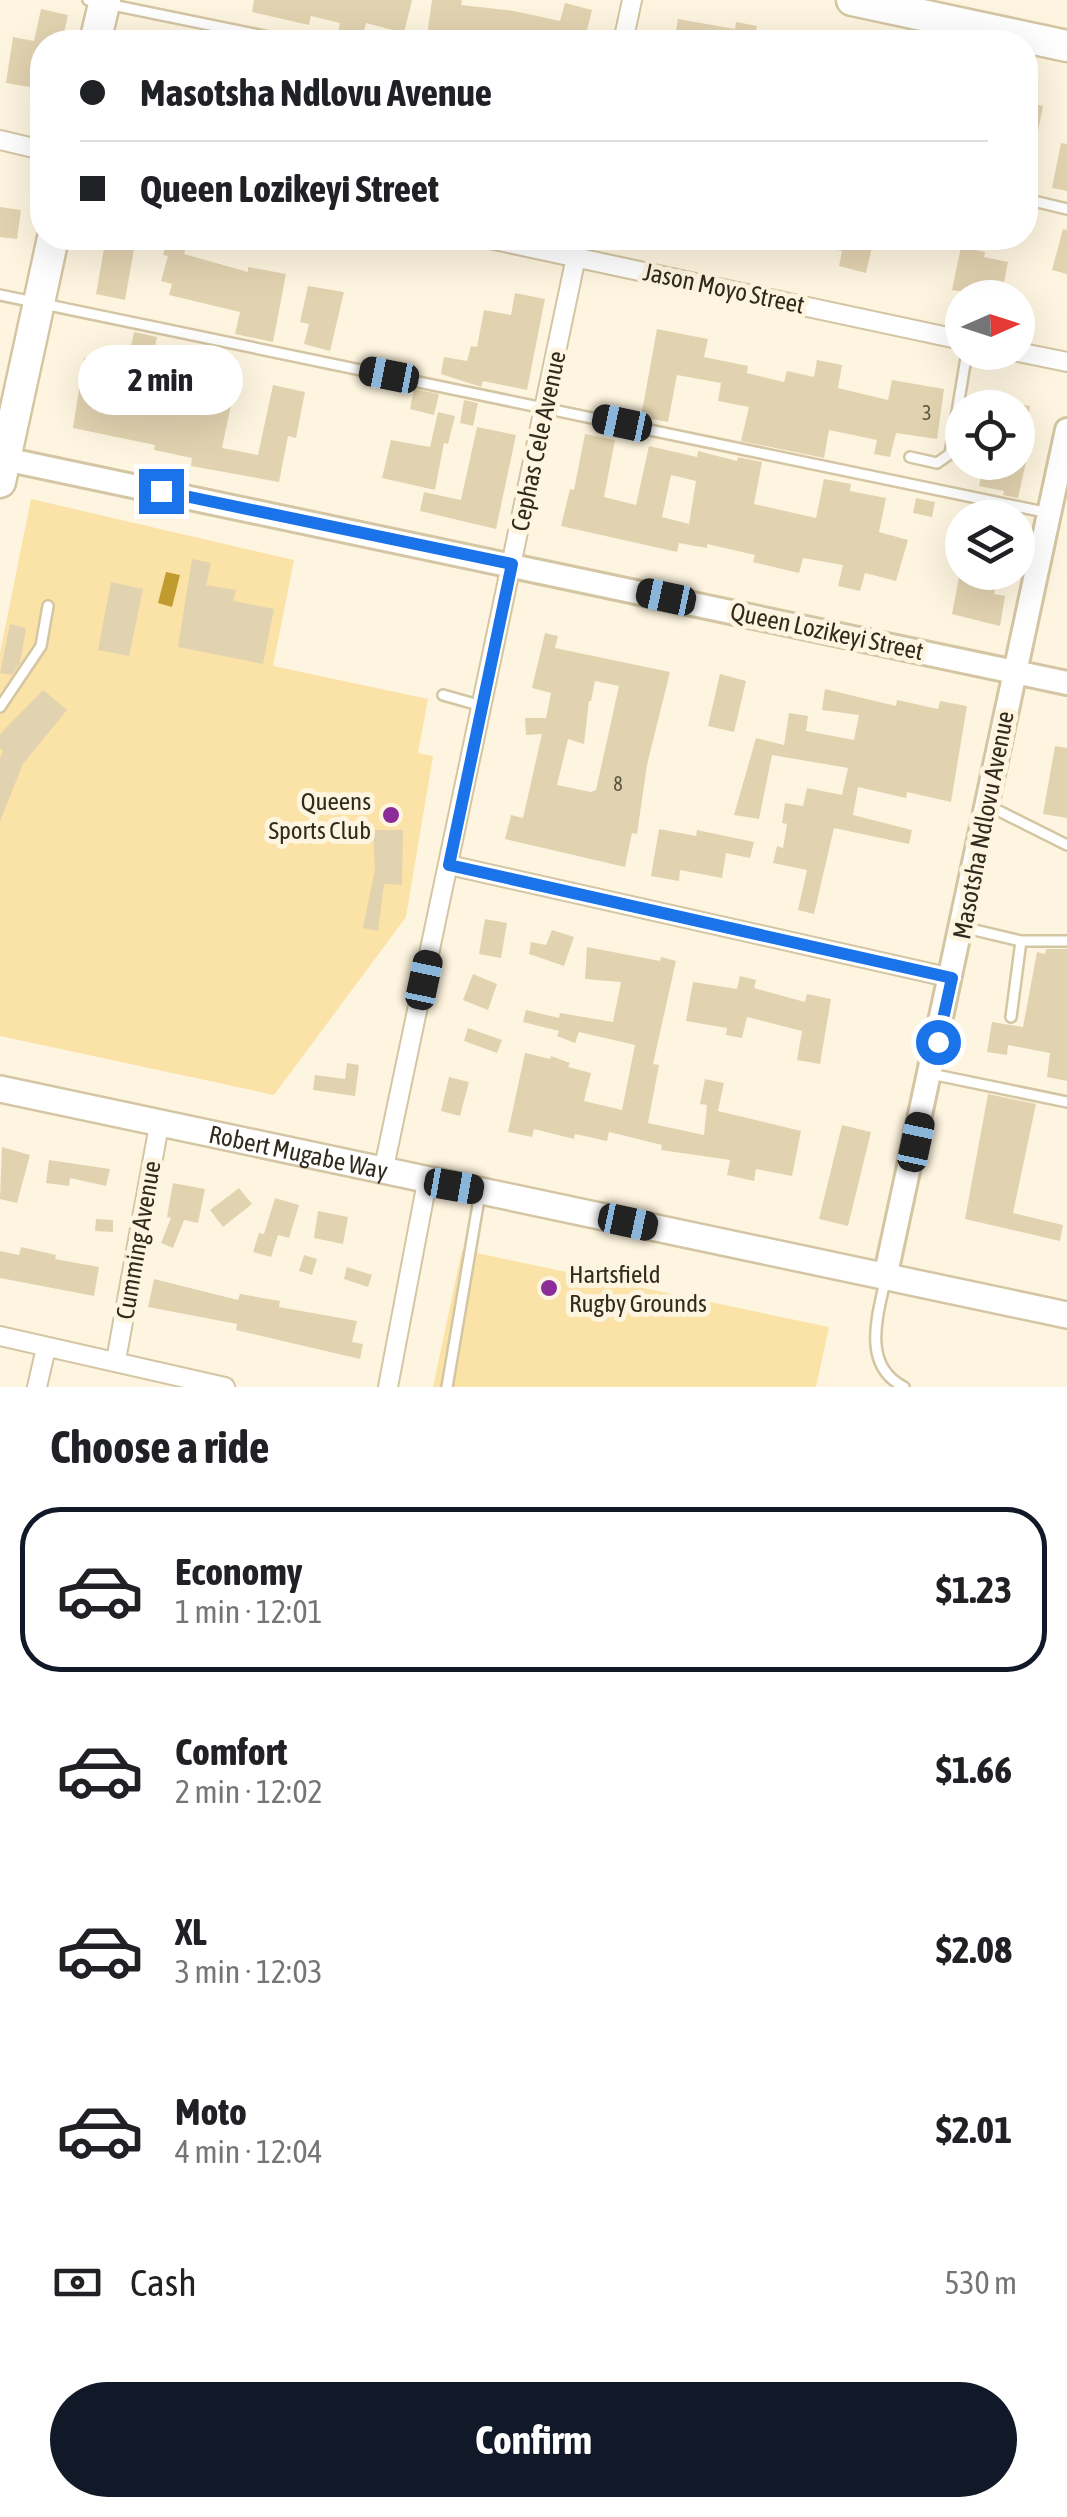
<!DOCTYPE html>
<html lang="en">
<head>
<meta charset="utf-8">
<style>
	body { margin:0; font-family:"Asap Condensed",sans-serif; background:#f2f2f2; color:#202124; height:100vh; display:flex; flex-direction:column; font-size:38px; white-space:nowrap }
	* { box-sizing:border-box; margin:0 }
	p { font-size:32px; color:#757577 }
	.icon { flex:none; width:55px; height:55px; fill:none; stroke:currentColor; stroke-width:2; stroke-linecap:round; stroke-linejoin:round }
	.map { position:relative; height:1387px; overflow:hidden }
	.panel { display:flex; flex-direction:column; background:#fff; flex:1 }
	.panel>* { flex:none }
	.banner { position:absolute; left:30px; top:30px; width:1008px; height:220px; border-radius:40px; box-shadow:0 10px 40px #0002; display:grid; align-content:center; height:220px; padding:0 50px; background:#fff }
	.needle { width:65px; rotate:87deg }
	.buttons { position:absolute; left:945px; top:280px; display:grid; gap:20px }
	.buttons a { display:grid; place-items:center; width:90px; height:90px; border-radius:50%; background:#fff; box-shadow:0 10px 40px #0002; font-size:50px }
	.end { position:absolute; width:45px; height:45px; margin:-22px; border:12px solid #1a73e8; background:#fff; box-shadow:0 0 0 5px #fff }
	.from { border-radius:50% }
	.bubble { position:absolute; height:70px; border-radius:35px; background:#fff; box-shadow:0 10px 40px #0002; font-size:32px; font-weight:700; line-height:70px; text-align:center }
	.car { position:absolute; width:30px; height:60px; margin:-30px -15px; border-radius:12px; box-shadow:0 0 8px 2px #0007; background:linear-gradient(#222 24%,#8ab4d8 0 40%,#222 0 76%,#8ab4d8 0 86%,#222 0) }
	.banner b { display:flex; align-items:center; gap:35px; height:95px; font-size:38px }
	.banner b+b { border-top:2px solid #e0e0e0 }
	.banner i { width:25px; height:25px; background:#202124 }
	ul { padding:0; list-style:none }
	li { display:flex; align-items:center; gap:30px; height:165px; margin:0 20px 15px; padding:0 30px; border:5px solid transparent; border-radius:40px }
	li div { flex:1 }
	li b { display:block; font-size:38px }
	li em { font-style:normal; font-weight:700 }
	li.active { border-color:#111827 }
	li>.icon { width:90px; height:90px; stroke-width:1.5 }
	h2 { padding:0 50px; font-size:45px; line-height:120px }
	.pay { display:flex; align-items:center; gap:25px; height:110px; padding:0 50px; font-size:38px }
	.pay p { margin-inline-start:auto }
	.primary-button { display:flex; gap:20px; margin-top:auto; padding:20px 50px }
	.primary-button a { flex:1; height:115px; border-radius:60px; background:#111827; color:#fff; font-size:40px; font-weight:700; line-height:115px; text-align:center }
	.map>svg:first-child { display:block }
	.green { fill:#fbe2a7 }
	.water { fill:#c29b2f }
	.building { fill:#e2d3b0; fill-rule:evenodd }
	.lines { fill:none; stroke-linecap:round; stroke-linejoin:round }
	.service-casing { stroke:#d4c6a3; stroke-width:14 }
	.minor-casing { stroke:#d4c6a3; stroke-width:22 }
	.tertiary-casing { stroke:#d4c6a3; stroke-width:28 }
	.secondary-casing { stroke:#d4c6a3; stroke-width:30 }
	.trunk-casing { stroke:#d4c6a3; stroke-width:35 }
	.service { stroke:#fff; stroke-width:9 }
	.minor { stroke:#fff; stroke-width:18 }
	.tertiary { stroke:#fff; stroke-width:22 }
	.secondary { stroke:#fff; stroke-width:25 }
	.trunk { stroke:#fff; stroke-width:30 }
	.route { stroke:#1a73e8; stroke-width:12 }
	.poi-dot { fill:#8a2d98; stroke:#fef5e0; stroke-width:4 }
	.labels { text-anchor:middle; dominant-baseline:central; stroke-width:10; stroke-linejoin:round; paint-order:stroke }
	.number-label { font-size:20px; fill:#5c5542 }
	.street-label { font-size:25px; fill:#302b1d; stroke:#fef5e0 }
	.poi-label { font-size:25px; fill:#302b1d; stroke:#fef5e0; text-anchor:end }
</style>
</head>
<body>
<div class="map">
<svg width="1067" height="1387" viewBox="0 0 1067 1387">
	<rect width="100%" height="100%" fill="#fef5e0"/>
	<!-- green -->
	<path class="green" d="M31,499L294,560L273,666L428,699L418,753L433,756L406,917L274,1095L0,1036V653Z
		M462,1250L829,1327L816,1387H433Z"/>
	<!-- water -->
	<path class="water" d="M166,572L180,575L172,607L158,603Z"/>
	<!-- building -->
	<path class="building" d="M254,0H412L404,33L366,23L361,42L337,37L340,23L311,16L309,25L252,12Z
		M432,0H462L461,5L514,11L560,21L565,3L592,10L584,42H426Z
		M41,9L68,15L62,42H42V89L6,83L13,37L34,41Z
		M678,19L735,29L736,22L757,26L754,42H674Z
		M1025,102L1043,106L1036,141L1025,139Z
		M1061,143L1067,144V191L1052,188Z
		M0,207L21,210L17,239L0,237Z
		M1063,229L1067,230V274L1052,270Z
		M106,238H136L125,300L96,294Z
		M168,238H189L184,254L248,272V267L286,274L273,342L235,334L240,312L169,295L172,284L161,281L168,256L163,255Z
		M805,238H874L866,273L839,266L842,251L805,244Z
		M961,247L985,252L984,257L1008,262L1001,298L952,290Z
		M308,286L344,292L330,351L304,344L309,324L300,322Z
		M515,293L545,299L527,390L483,381L481,387L441,374L444,357L467,361L471,346L477,347L484,310L511,315Z
		M657,329L708,339L704,357L748,366L747,373L784,382L787,371L814,377L817,360L842,365L838,388L888,400L892,380L944,389L937,439L896,433L890,457L874,454L877,440L829,430L824,458L741,441L749,407L718,401L721,383L677,375L668,422L641,417Z
		M134,332L157,337L150,371L207,384L210,370L237,376L222,448L258,455L273,385L305,392L296,438L288,436L279,482L191,466L192,458L154,450L155,445L73,428L84,358L127,365Z
		M414,389L439,394L434,415L410,409Z
		M464,400L478,403L473,426L460,423Z
		M1018,404L1030,406L1025,442H1018Z
		M438,412L455,416L448,444L444,443L435,490L382,478L391,440L430,447Z
		M477,427L516,435L496,529L420,511L424,492L461,500Z
		M585,434L615,440L604,497L636,505L649,446L697,457L698,451L737,461L738,457L762,462L754,504L816,518L824,479L851,484L850,491L886,498L879,532L908,540L896,581L865,573L860,591L838,586L843,565L803,558L799,573L753,562L755,555L707,544V548L679,543L677,552L561,526L570,489L574,490ZM671,475L696,481L689,524L662,517Z
		M984,462H1026L1018,498L1003,495L1004,491L979,486Z
		M916,498L935,502L932,517L913,513Z
		M192,559L211,563L206,585L236,590L233,601L274,609L263,664L178,647Z
		M973,572H999L994,594L1005,596L1000,626L952,614L959,577L972,580Z
		M111,582L143,589L129,656L98,650Z
		M10,624L26,628L20,663L12,675L0,673Z
		M545,633L558,636L555,648L670,672L647,765L637,834L632,833L625,867L505,839L511,815L523,818L542,734L526,735L525,718H546L551,693L532,688ZM595,681L619,686L596,790L591,792L557,785L568,739L584,744L589,701H591Z
		M720,674L746,681L734,732L708,726Z
		M825,689L896,706L897,700L938,709L940,701L967,706L951,802L907,792L906,798L858,787L853,815L912,830L909,844L834,828L814,914L798,910L807,870L773,863L777,846L783,848L787,824L782,823L785,803L803,806L807,788L842,795L848,768L772,755L759,819L734,815L756,738L784,745L789,713L808,716L806,731L854,740L859,715L822,710Z
		M43,690L67,710L23,764L0,821V758L3,751L0,748V734Z
		M1055,746L1067,748V818L1043,814Z
		M659,829L696,836L697,830L754,842L750,858L726,853L722,878L680,870L679,881L651,876Z
		M373,830H403L402,885L384,884L378,931L363,928L375,869Z
		M485,919L507,923L501,958L479,954Z
		M552,930L574,937L564,966L529,954L531,942L546,945Z
		M587,947L660,961L661,957L676,961L653,1064L659,1065L648,1123L704,1135L707,1105L700,1104L705,1079L724,1083L718,1111L801,1131L792,1176L756,1169L754,1181L727,1175L730,1160L661,1150L662,1145L609,1132L607,1141L575,1134L574,1139L534,1129L532,1137L508,1132L525,1053L550,1059L551,1056L570,1063L568,1067L591,1073L584,1101L622,1110L635,1045L579,1032L575,1043L557,1036L559,1031L523,1022L526,1010L559,1018L560,1013L613,1022L621,982L585,979Z
		M1046,949H1067V1081L1047,1077L1050,1053L1008,1045L1007,1055L987,1052L992,1022L1023,1027L1037,952L1045,954Z
		M473,974L497,984L488,1010L463,1000Z
		M740,976L756,980L754,988L805,1002L807,994L831,999L820,1064L797,1060L802,1031L747,1017L742,1038L726,1035L727,1028L686,1021L693,982L737,989Z
		M468,1028L502,1040L497,1053L464,1041Z
		M347,1063L359,1065L355,1096L313,1090L315,1075L345,1079Z
		M449,1077L469,1082L460,1116L441,1111Z
		M988,1094L1036,1104L1013,1213L1063,1225L1060,1241L965,1219Z
		M842,1125L871,1132L848,1226L819,1219Z
		M2,1147L30,1155L17,1203L0,1199Z
		M49,1160L110,1169L106,1186L70,1178L69,1186L46,1183Z
		M173,1183L205,1189L198,1223L184,1220L173,1248L161,1243L171,1218L167,1217Z
		M239,1188L252,1204L223,1227L210,1210Z
		M275,1198L299,1205L289,1238L278,1235L271,1257L253,1252L259,1233L264,1234Z
		M318,1211L348,1217L343,1244L314,1238Z
		M96,1219L113,1220V1232L95,1231Z
		M21,1247L56,1255L55,1259L99,1267L94,1296L0,1278V1251L19,1255Z
		M304,1255L317,1259L312,1275L299,1271Z
		M347,1267L372,1275L368,1287L344,1279Z
		M154,1279L238,1300L240,1294L280,1301L279,1307L357,1321L352,1342L363,1344L360,1359L236,1330L237,1324L148,1307Z"/>
	<g class="lines">
		<defs>
			<path id="service" d="M88,0L293,42
				M1025,199L1067,209
				M0,295L1049,513
				M910,457L937,463L950,454L967,352
				M443,695L482,706
				M0,707L41,646L48,606
				M989,806L1067,845
				M962,927L1021,941H1067
				M1011,1017L1021,941
				M931,1074L1067,1102
				M885,1281C877,1318 862,1366 904,1387
				M447,1387L480,1193"/>
			<path id="minor" d="M623,42L632,0
				M0,140L42,150
				M485,238L962,340
				M1018,352L1067,362
				M449,865L952,978
				M383,1172L580,238
				M0,1336L225,1387
				M116,1360L160,1120
				M37,1387L46,1348
				M388,1387L427,1182"/>
			<path id="tertiary" d="M0,458L1067,683
				M885,1278L1067,430"/>
			<g id="secondary">
				<path id="s1" d="M0,1089L1067,1315"/>
			</g>
			<path id="trunk" d="M852,0L1067,46
				M95,42L105,0
				M0,482L53,238"/>
		</defs>
		<!-- service casing -->
		<use href="#service" class="service-casing"/>
		<!-- minor casing -->
		<use href="#minor" class="minor-casing"/>
		<!-- tertiary casing -->
		<use href="#tertiary" class="tertiary-casing"/>
		<!-- secondary casing -->
		<use href="#secondary" class="secondary-casing"/>
		<!-- trunk casing -->
		<use href="#trunk" class="trunk-casing"/>
		<!-- service -->
		<use href="#service" class="service"/>
		<!-- minor -->
		<use href="#minor" class="minor"/>
		<!-- tertiary -->
		<use href="#tertiary" class="tertiary"/>
		<!-- secondary -->
		<use href="#secondary" class="secondary"/>
		<!-- trunk -->
		<use href="#trunk" class="trunk"/>
	</g>
	<g class="lines">
		<!-- route -->
		<path class="route" d="M161,491L512,564L449,865L952,978L938,1042"/>
	</g>
	<!-- markers -->
	<g class="poi-dot">
		<circle cx="391" cy="815" r="10"/>
		<circle cx="549" cy="1288" r="10"/>
	</g>
	<g class="labels">
		<!-- number labels -->
		<g class="number-label">
			<text x="927" y="412">3</text>
			<text x="618" y="783">8</text>
		</g>
		<!-- street labels -->
		<g class="street-label">
			<text transform="translate(724 288) rotate(12)">Jason Moyo Street</text>
			<text transform="translate(538 441) rotate(-78)">Cephas Cele Avenue</text>
			<text transform="translate(827 631) rotate(12)">Queen Lozikeyi Street</text>
			<text transform="translate(983 825) rotate(-79)">Masotsha Ndlovu Avenue</text>
			<text stroke="none"><textPath href="#s1" startOffset="305">Robert Mugabe Way</textPath></text>
			<text transform="translate(138 1240) rotate(-80)">Cumming Avenue</text>
		</g>
		<!-- poi labels -->
		<g class="poi-label">
			<text x="371" y="801">Queens<tspan x="371" dy="29">Sports Club</tspan></text>
			<text x="569" y="1274" text-anchor="start">Hartsfield<tspan x="569" dy="29">Rugby Grounds</tspan></text>
		</g>
	</g>
</svg>
<div class="buttons">
<a><svg class="needle" viewBox="-14 -14 28 28"><path d="M0-13l5 13h-10z" fill="#e53935"/><path d="M0 13l5-13h-10z" fill="#757577"/></svg></a>
<a><svg class="icon" aria-label="locate" viewBox="0 0 24 24"><circle cx="12" cy="12" r="6"/><path d="M12 2v4M12 18v4M2 12h4M18 12h4"/></svg></a>
<a><svg class="icon" aria-label="layers" viewBox="0 0 24 24"><path d="M12 4l9 5-9 5-9-5zM3 14l9 5 9-5"/></svg></a>
</div>
<i class="end from" style="left:938px;top:1042px"></i>
<i class="end" style="left:161px;top:491px"></i>
<div class="bubble" style="left:78px;top:345px;width:165px">2 min</div>
<i class="car" style="left:389px;top:375px;rotate:281deg"></i>
<i class="car" style="left:622px;top:423px;rotate:282deg"></i>
<i class="car" style="left:666px;top:597px;rotate:282deg"></i>
<i class="car" style="left:424px;top:980px;rotate:12deg"></i>
<i class="car" style="left:916px;top:1142px;rotate:12deg"></i>
<i class="car" style="left:454px;top:1186px;rotate:100deg"></i>
<i class="car" style="left:628px;top:1222px;rotate:102deg"></i>
<div class="banner">
<b><i class="from"></i>Masotsha Ndlovu Avenue</b>
<b><i></i>Queen Lozikeyi Street</b>
</div>
</div>
<section class="panel">
<h2>Choose a ride</h2>
<ul>
<li class="active"><svg class="icon" aria-label="car" viewBox="0 0 24 24"><path d="M5 17H2v-5l4-1 3-4h7l3 4 3 1v5h-3M9 17h6M6 11h13"/><circle cx="7" cy="17" r="2"/><circle cx="17" cy="17" r="2"/></svg><div><b>Economy</b><p>1 min · 12:01</p></div><em>$1.23</em></li>
<li><svg class="icon" aria-label="car" viewBox="0 0 24 24"><path d="M5 17H2v-5l4-1 3-4h7l3 4 3 1v5h-3M9 17h6M6 11h13"/><circle cx="7" cy="17" r="2"/><circle cx="17" cy="17" r="2"/></svg><div><b>Comfort</b><p>2 min · 12:02</p></div><em>$1.66</em></li>
<li><svg class="icon" aria-label="car" viewBox="0 0 24 24"><path d="M5 17H2v-5l4-1 3-4h7l3 4 3 1v5h-3M9 17h6M6 11h13"/><circle cx="7" cy="17" r="2"/><circle cx="17" cy="17" r="2"/></svg><div><b>XL</b><p>3 min · 12:03</p></div><em>$2.08</em></li>
<li><svg class="icon" aria-label="car" viewBox="0 0 24 24"><path d="M5 17H2v-5l4-1 3-4h7l3 4 3 1v5h-3M9 17h6M6 11h13"/><circle cx="7" cy="17" r="2"/><circle cx="17" cy="17" r="2"/></svg><div><b>Moto</b><p>4 min · 12:04</p></div><em>$2.01</em></li>
</ul>
<div class="pay"><svg class="icon" aria-label="cash" viewBox="0 0 24 24"><path d="M3 7h18v10H3z"/><circle cx="12" cy="12" r="2"/></svg>Cash<p>530 m</p></div>
<div class="primary-button"><a>Confirm</a></div>
</section>
</body>
</html>
